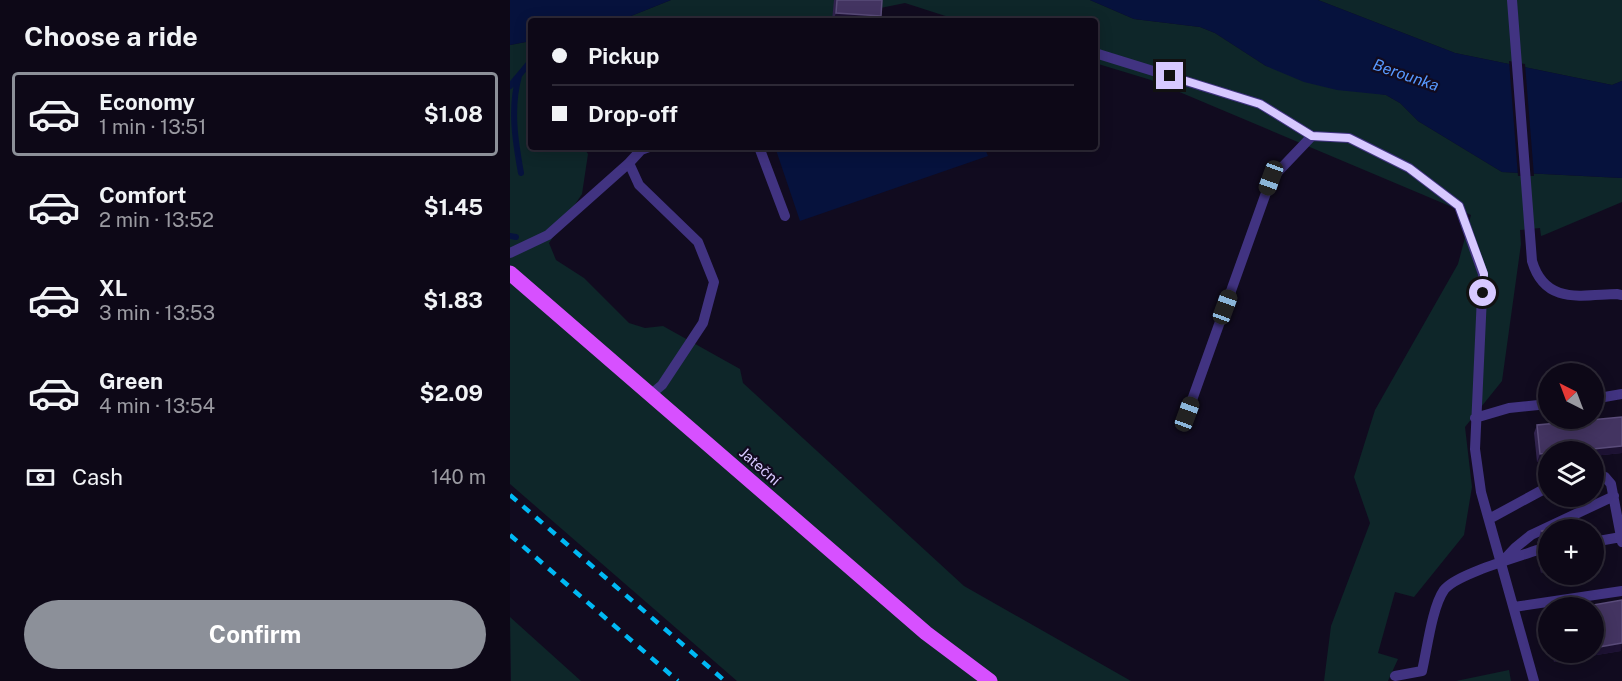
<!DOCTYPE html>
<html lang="en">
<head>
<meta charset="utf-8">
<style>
	body { margin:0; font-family:"Public Sans",sans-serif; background:#1b1624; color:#f1f3f6; height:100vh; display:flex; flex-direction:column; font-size:22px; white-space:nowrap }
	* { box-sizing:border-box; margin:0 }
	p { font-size:20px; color:#9a9aa1 }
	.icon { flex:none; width:33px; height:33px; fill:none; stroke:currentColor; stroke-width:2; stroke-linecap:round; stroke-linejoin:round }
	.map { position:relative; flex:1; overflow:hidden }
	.sheet { display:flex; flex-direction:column; background:#0d0817; width:510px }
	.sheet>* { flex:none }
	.guide { position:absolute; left:18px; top:18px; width:570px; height:132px; border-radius:6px; box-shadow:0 3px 15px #0003,0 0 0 2px #2d2936; display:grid; align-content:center; height:132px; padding:0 24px; background:#0d0817 }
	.needle { width:39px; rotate:318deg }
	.tools { position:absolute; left:1028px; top:363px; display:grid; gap:12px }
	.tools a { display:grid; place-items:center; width:66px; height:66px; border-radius:50%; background:#0d0817; box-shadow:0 3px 15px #0003,0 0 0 2px #2d2936; font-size:30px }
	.end { position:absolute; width:27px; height:27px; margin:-14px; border:8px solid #d7c9ff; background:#111; box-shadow:0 0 0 3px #111 }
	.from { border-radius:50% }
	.car { position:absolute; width:18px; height:36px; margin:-18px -9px; border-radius:8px; box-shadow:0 0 4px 2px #0007; background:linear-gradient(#222 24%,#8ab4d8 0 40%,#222 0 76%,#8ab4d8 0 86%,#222 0) }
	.guide b { display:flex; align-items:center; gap:21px; height:57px; font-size:22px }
	.guide b+b { border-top:2px solid #2d2936 }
	.guide i { width:15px; height:15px; background:#f1f3f6 }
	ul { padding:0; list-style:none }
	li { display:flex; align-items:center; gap:18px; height:84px; margin:0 12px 9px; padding:0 12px; border:3px solid transparent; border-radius:6px }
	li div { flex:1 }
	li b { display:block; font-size:22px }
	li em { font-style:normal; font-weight:700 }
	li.current { border-color:#8c9099 }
	li>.icon { width:54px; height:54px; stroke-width:1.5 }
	h2 { padding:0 24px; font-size:27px; line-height:72px }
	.pay { display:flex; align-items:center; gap:15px; height:66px; padding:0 24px; font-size:22px }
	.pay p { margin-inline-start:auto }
	.action { display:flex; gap:12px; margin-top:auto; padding:12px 24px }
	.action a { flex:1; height:69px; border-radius:36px; background:#8c9099; color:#fff; font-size:24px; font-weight:700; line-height:69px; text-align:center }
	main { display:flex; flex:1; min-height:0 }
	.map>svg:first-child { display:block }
	.green { fill:#0e2629 }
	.water { fill:#06123d }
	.pier { fill:#110b1f }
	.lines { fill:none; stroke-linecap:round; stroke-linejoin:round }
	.stream { stroke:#06123d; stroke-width:6 }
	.lane { stroke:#413381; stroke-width:10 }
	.primary { stroke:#d750ff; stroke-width:15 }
	.rail { stroke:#00b9f4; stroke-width:4.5; stroke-dasharray:9 8; stroke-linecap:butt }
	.wall { fill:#31234e }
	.shaded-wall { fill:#1d1233 }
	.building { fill:#433461; stroke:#5a4c7a; stroke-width:1.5 }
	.route { stroke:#d7c9ff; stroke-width:8 }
	.labels { text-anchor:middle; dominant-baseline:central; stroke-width:4.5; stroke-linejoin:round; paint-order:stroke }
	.street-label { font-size:15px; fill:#d7c9ff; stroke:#110b1f }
	.water-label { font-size:16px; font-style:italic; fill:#5799ff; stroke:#110b1f }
</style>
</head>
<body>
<main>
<section class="sheet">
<h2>Choose a ride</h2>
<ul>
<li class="current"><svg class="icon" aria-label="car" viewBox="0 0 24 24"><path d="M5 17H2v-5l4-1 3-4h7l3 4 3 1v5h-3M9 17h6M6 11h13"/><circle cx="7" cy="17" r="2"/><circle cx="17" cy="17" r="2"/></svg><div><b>Economy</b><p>1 min · 13:51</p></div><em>$1.08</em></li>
<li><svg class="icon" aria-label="car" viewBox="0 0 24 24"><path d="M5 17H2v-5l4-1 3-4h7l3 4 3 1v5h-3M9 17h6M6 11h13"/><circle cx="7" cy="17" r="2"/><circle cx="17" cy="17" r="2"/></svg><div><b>Comfort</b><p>2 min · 13:52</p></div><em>$1.45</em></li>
<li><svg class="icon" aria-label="car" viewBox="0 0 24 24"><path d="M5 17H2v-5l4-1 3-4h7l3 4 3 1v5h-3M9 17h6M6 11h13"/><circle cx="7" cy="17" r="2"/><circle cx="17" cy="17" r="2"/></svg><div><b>XL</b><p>3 min · 13:53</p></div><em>$1.83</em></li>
<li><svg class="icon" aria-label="car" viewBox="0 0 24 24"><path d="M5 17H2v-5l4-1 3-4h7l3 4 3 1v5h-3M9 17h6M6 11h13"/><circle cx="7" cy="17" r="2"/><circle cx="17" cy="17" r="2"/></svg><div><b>Green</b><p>4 min · 13:54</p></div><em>$2.09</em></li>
</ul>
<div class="pay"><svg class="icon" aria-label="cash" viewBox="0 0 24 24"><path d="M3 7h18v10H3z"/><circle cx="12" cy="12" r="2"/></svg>Cash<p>140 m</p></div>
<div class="action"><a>Confirm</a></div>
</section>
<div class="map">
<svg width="1112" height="681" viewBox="0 0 1112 681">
	<rect width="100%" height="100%" fill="#110b1f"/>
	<!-- green -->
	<path class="green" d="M161,0H580L624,19L690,27L705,33L756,66L854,91L876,95L890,103L908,121L992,172L1112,178V202L1034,235L1031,236L1030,228L1010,230L1011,244L992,381L955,427L962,487L954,535L904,597L885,592L868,653L888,659L878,681H814L821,626L860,523L844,477L865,410L948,264L961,215L641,80L585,63V21H451L395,3L306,21H102L121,16Z
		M808,0H1112V81L1102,85L945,53Z
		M21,41V147H73L78,154L72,194L39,243L46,260L74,278L119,323L135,328L153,326L230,369L233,383L454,586L621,681H227L0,484V45Z
		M0,617L71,681H1Z
		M999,670L1001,681H946Z"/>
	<!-- water -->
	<path class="water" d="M0,0H161L121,16L102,21H21V41L0,45Z
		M580,0H808L945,53L1102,85L1112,81V178L992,172L908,121L890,103L876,95L827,90L794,82L756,66L705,33L690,27L624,19Z
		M265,147H474L478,156L290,221Z"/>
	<!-- pier -->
	<path class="pier" d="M999,61L1015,64L1024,176H1008Z"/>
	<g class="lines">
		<!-- stream -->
		<path class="stream" d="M9,76C0,108 5,140 11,173
			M0,86L21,61
			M0,236L6,237"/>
		<!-- lane -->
		<path class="lane" d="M1002,0L1022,261C1035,305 1071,295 1107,294L1112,295
			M585,53L750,104L802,136
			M139,147L131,150L119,163L129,185L188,242L204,282L193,323L152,385L140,395
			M249,147L275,216
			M0,253L38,235L119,163
			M1083,399L1112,394
			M677,414L761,179L802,136L839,138L899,168L949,206L973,274L965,449L971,492L1024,681
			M965,418L999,408L1038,404
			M1083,473L1095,477L1101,484L1112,542
			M979,519L1038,487
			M1083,542L1111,537
			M991,563L1005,548L1021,535L1104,496
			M1004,607L1112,591
			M885,676L912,671C917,650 922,607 934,590C946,574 1006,558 1027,550"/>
		<!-- primary -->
		<path class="primary" d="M0,273L416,633L480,681"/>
		<!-- rail -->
		<path class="rail" d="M0,495L215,681
			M0,535L168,681"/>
	</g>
	<!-- wall -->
	<path class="wall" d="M324,0H372L371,16L369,21H322Z
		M1112,417V453L1083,456V452L1027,462L1024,433L1027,425Z
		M1038,530V572L1031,573L1028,557L1033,546L1031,544L1027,543L1031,531Z
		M1111,651L1044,662L1042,652H1083Z"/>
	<!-- shaded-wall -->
	<path class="shaded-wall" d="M326,13L371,16L369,21H323Z
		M1112,446V453L1083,456V452H1053Z
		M1038,453V461L1027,462L1030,454Z
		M1035,561H1038V572L1031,573Z
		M1112,643L1111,651L1044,662L1047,654L1056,652H1083V648Z"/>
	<!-- building -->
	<path class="building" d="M327,0H372L371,16L326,13Z
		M1112,417V446L1053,452H1038V453L1030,454L1027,425Z
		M1072,525V530H1040Z
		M1038,530V536L1036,532L1031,531Z
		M1038,539V561H1035L1033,546L1037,543Z
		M1112,600V643L1083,648V608H1066Z"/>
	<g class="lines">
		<!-- route -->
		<path class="route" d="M660,76L750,104L802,136L839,138L899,168L949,206L974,274L973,293"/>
	</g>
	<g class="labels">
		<!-- street labels -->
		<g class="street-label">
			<text transform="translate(250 466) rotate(41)">Jateční</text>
		</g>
		<!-- water labels -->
		<g class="water-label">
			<text transform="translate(896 75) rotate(19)">Berounka</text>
		</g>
	</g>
</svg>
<div class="tools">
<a><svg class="needle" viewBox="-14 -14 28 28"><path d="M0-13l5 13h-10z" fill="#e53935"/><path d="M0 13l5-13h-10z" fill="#9a9aa1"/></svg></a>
<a><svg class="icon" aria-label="layers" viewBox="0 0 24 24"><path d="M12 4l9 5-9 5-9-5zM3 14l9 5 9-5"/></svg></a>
<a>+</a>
<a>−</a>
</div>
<i class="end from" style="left:973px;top:293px"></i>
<i class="end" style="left:660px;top:76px"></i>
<i class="car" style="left:761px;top:178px;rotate:200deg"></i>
<i class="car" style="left:715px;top:307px;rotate:20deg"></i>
<i class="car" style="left:677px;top:414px;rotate:20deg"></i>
<div class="guide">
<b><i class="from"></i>Pickup</b>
<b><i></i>Drop-off</b>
</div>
</div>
</main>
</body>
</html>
